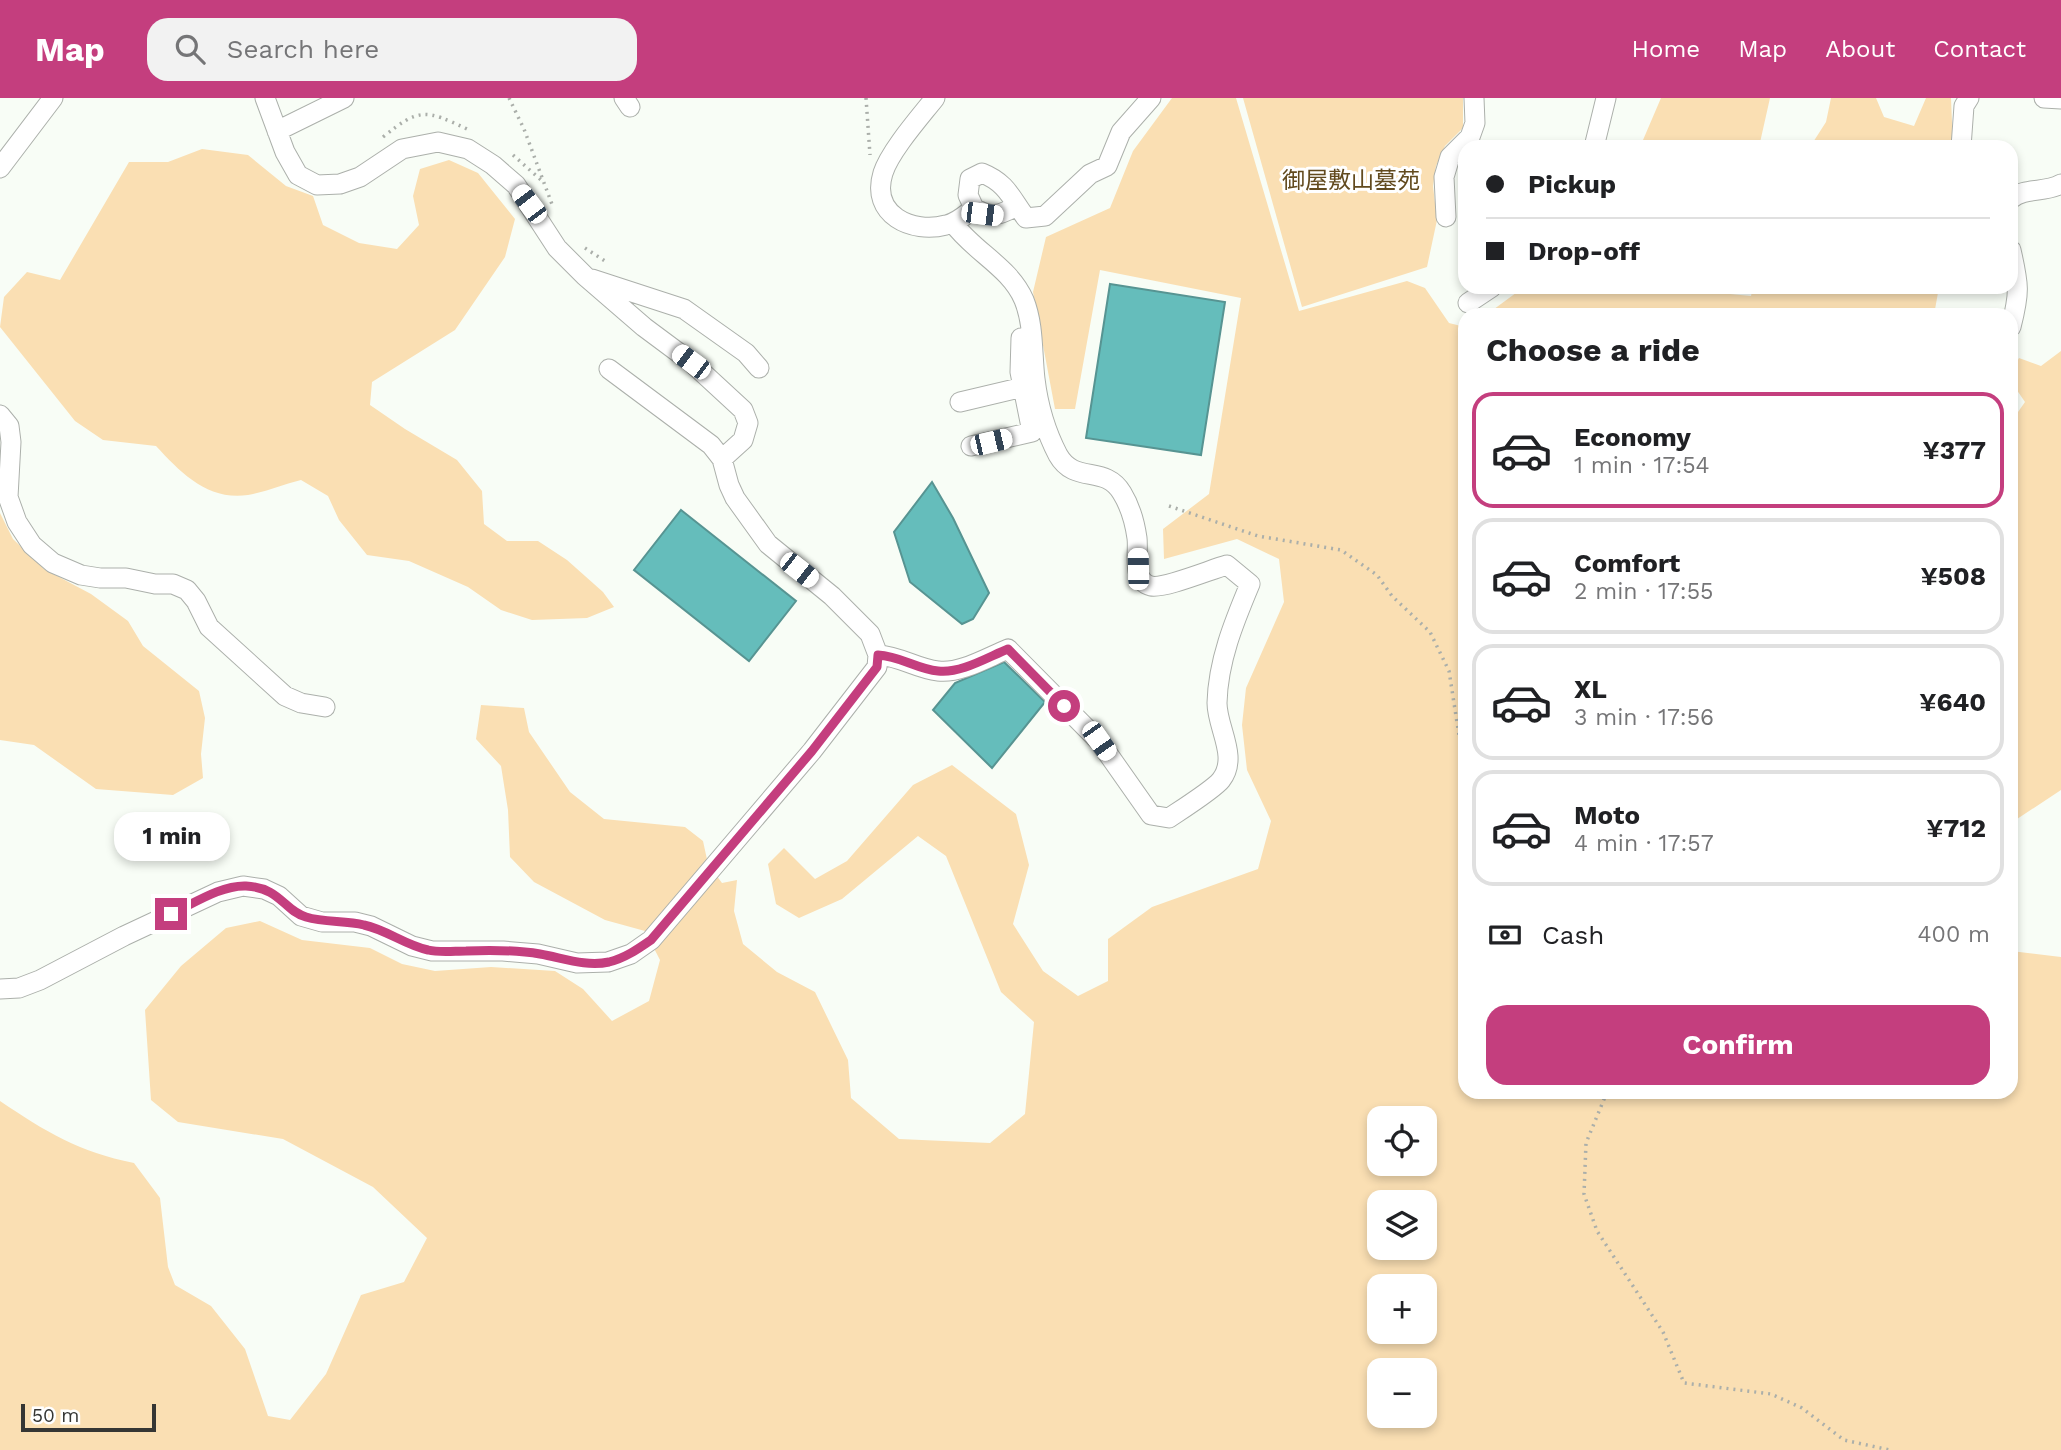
<!DOCTYPE html>
<html lang="en">
<head>
<meta charset="utf-8">
<style>
	body { margin:0; font-family:"Work Sans","Noto Sans JP",sans-serif; background:#f2f2f2; color:#202124; height:100vh; display:flex; flex-direction:column; font-size:26px; white-space:nowrap }
	* { box-sizing:border-box; margin:0 }
	p { font-size:23px; color:#757577 }
	.icon { flex:none; width:38px; height:38px; fill:none; stroke:currentColor; stroke-width:2; stroke-linecap:round; stroke-linejoin:round }
	.map { position:relative; flex:1; overflow:hidden }
	.sheet { position:absolute; left:1458px; top:210px; width:560px; height:791px; display:flex; flex-direction:column; background:#fff; border-radius:21px; box-shadow:0 4px 10px #0003 }
	.sheet>* { flex:none }
	.top-card { position:absolute; left:1458px; top:42px; width:560px; height:154px; border-radius:21px; box-shadow:0 4px 10px #0003; display:grid; align-content:center; height:154px; padding:0 28px; background:#fff }
	.fabs { position:absolute; left:1367px; top:1008px; display:grid; gap:14px }
	.fabs a { display:grid; place-items:center; width:70px; height:70px; border-radius:14px; background:#fff; box-shadow:0 4px 10px #0003; font-size:35px }
	.scale { position:absolute; left:21px; bottom:18px; width:135px; box-sizing:border-box; padding-left:7px; border:4px solid #353634; border-top:0; font-size:19px; line-height:24px; white-space:nowrap; color:#353634; -webkit-text-stroke:5px #fff; paint-order:stroke }
	.end { position:absolute; width:32px; height:32px; margin:-16px; border:9px solid #c43e7e; background:#fff; box-shadow:0 0 0 4px #fff }
	.from { border-radius:50% }
	.bubble { position:absolute; height:49px; border-radius:21px; background:#fff; box-shadow:0 4px 10px #0003; font-size:23px; font-weight:700; line-height:49px; text-align:center }
	.car { position:absolute; width:21px; height:42px; margin:-21px -10px; border-radius:9px; box-shadow:0 0 5px 2px #0007; background:linear-gradient(#fff 24%,#345 0 40%,#fff 0 76%,#345 0 86%,#fff 0) }
	.top-card b { display:flex; align-items:center; gap:24px; height:66px; font-size:26px }
	.top-card b+b { border-top:2px solid #e0e0e0 }
	.top-card i { width:18px; height:18px; background:#202124 }
	ul { padding:0; list-style:none }
	li { display:flex; align-items:center; gap:21px; height:116px; margin:0 14px 10px; padding:0 14px; border:4px solid #e0e0e0; border-radius:21px }
	li div { flex:1 }
	li b { display:block; font-size:26px }
	li em { font-style:normal; font-weight:700 }
	li.current { border-color:#c43e7e }
	li>.icon { width:63px; height:63px; stroke-width:1.5 }
	h2 { padding:0 28px; font-size:32px; line-height:84px }
	.pay { display:flex; align-items:center; gap:18px; height:77px; padding:0 28px; font-size:26px }
	.pay p { margin-inline-start:auto }
	.primary-button { display:flex; gap:14px; margin-top:auto; padding:14px 28px }
	.primary-button a { flex:1; height:80px; border-radius:21px; background:#c43e7e; color:#fff; font-size:28px; font-weight:700; line-height:80px; text-align:center }
	header { display:flex; align-items:center; gap:42px; box-sizing:border-box; height:98px; padding:0 35px; background:#c43e7e; color:#fff }
	header strong { font-size:33px }
	nav { display:flex; gap:38px; margin-inline-start:auto; font-size:24px }
	.search { width:490px; height:63px; background:#f2f2f2; display:flex; align-items:center; gap:18px; box-sizing:border-box; padding:0 24px; border-radius:21px; color:#757577; font-size:26px }
	.map>svg:first-child { display:block }
	.green { fill:#fadfb3; fill-rule:evenodd }
	.water { fill:#65bdbb; stroke:#579492; stroke-width:2 }
	.lines { fill:none; stroke-linecap:round; stroke-linejoin:round }
	.minor-casing { stroke:#acb0ab; stroke-width:21 }
	.path { stroke:#abafaa; stroke-width:3.5; stroke-dasharray:2 5; stroke-linecap:butt }
	.minor { stroke:#fff; stroke-width:19 }
	.route { stroke:#c43e7e; stroke-width:9 }
	.labels { text-anchor:middle; dominant-baseline:central; stroke-width:6; stroke-linejoin:round; paint-order:stroke }
	.park-label { font-size:23px; fill:#624a1e; stroke:#fff }
</style>
</head>
<body>
<header>
<strong>Map</strong>
<div class="search"><svg class="icon" aria-label="search" viewBox="0 0 24 24"><circle cx="10" cy="10" r="6"/><path d="M15 15l6 6"/></svg>Search here</div>
<nav><a>Home</a><a>Map</a><a>About</a><a>Contact</a></nav>
</header>
<div class="map">
<svg width="2061" height="1352" viewBox="0 0 2061 1352">
	<rect width="100%" height="100%" fill="#f8fdf6"/>
	<!-- green -->
	<path class="green" d="M1172,0H1236L1299,213L1407,183L1425,190L1449,225L1465,229V994H2011V853L2061,859V1352H0V1003C46,1034 79,1054 134,1065L160,1100L168,1169L175,1187L211,1208L245,1251L268,1318L290,1322L326,1276L361,1197L404,1184L427,1140L373,1089L283,1041L178,1024L151,1002L145,912L181,868L226,830L260,823L302,842L370,850L402,866L435,873L491,869L555,873L583,891L612,923L649,903L660,862L645,833L605,822L534,784L510,759L508,712L501,668L476,641L481,607L524,610L529,634L570,694L604,721L685,729L703,743L708,766L722,785L737,782L734,813L743,846L777,874L815,894L848,962L851,1000L899,1041L990,1045L1025,1016L1034,924L1001,894L946,758L918,738L842,801L799,820L776,806L768,766L784,750L815,781L847,763L913,687L952,667L1016,716L1029,767L1013,826L1043,873L1078,898L1108,883V841L1152,809L1258,771L1271,723L1247,672L1242,627L1246,590L1284,504L1279,461L1237,441L1164,461L1163,431L1209,396L1241,200L1100,172L1075,311H1055L1033,194L1046,139L1110,110L1133,53ZM1379,1020H1424V1066H1379ZM1379,1104H1424V1150H1379ZM1379,1188H1424V1234H1379ZM1379,1272H1424V1318H1379Z
		M1243,0H1463V30L1445,48L1436,68L1433,88L1437,122L1427,169L1302,209Z
		M1661,0H1770L1759,49H1640Z
		M1831,0H1876L1884,19L1914,28L1926,0H1951L1953,49H1810L1826,24Z
		M202,51L248,57L286,88L313,98L323,127L359,145L397,151L419,127L413,98L420,71L449,62L478,75L515,121L505,159L455,232L372,284L370,307L405,331L457,362L482,393L484,426L507,443H538L567,462L603,494L614,509L587,520L532,522L501,512L468,489L409,463L367,457L339,422L328,398L301,382C283,386 266,394 248,397C208,403 181,375 156,348L103,342L75,323L0,229L4,199L27,174L60,182L129,64H168Z
		M1524,189H1729L1730,196L1751,198L1753,189H1939L1934,217H1486Z
		M2061,253V692L2011,725V324L2025,304C2012,284 2006,283 2019,260L2041,268Z
		M0,415L13,441L44,471L91,496L128,523L143,548L199,593L205,620L201,656L203,680L173,697L96,691L34,647L0,642Z"/>
	<!-- water -->
	<path class="water" d="M1110,186L1225,204L1201,357L1086,340Z
		M932,384L953,420L989,495L973,521L962,526L910,484L894,434Z
		M681,412L796,503L749,563L634,472Z
		M1004,564L1045,604L992,670L933,612L955,585Z"/>
	<g class="lines">
		<defs>
			<path id="minor" d="M265,0L285,54L298,77L317,87L340,86L360,79L402,51L438,44L468,51L493,67L516,87L557,150L585,178L644,229L691,264L743,312L748,325L743,342L722,361
				M624,0L630,9
				M935,0C920,19 890,53 883,75C870,117 912,136 946,127C957,125 965,117 974,110L968,97L970,81L982,75C1007,85 1011,100 1026,120L1045,118L1090,76L1107,68L1121,34L1151,0
				M2044,0L2061,1
				M277,33L344,0
				M1594,49L1606,0
				M1961,49L1964,8L1969,0
				M0,70L53,0
				M2011,101C2024,89 2046,95 2061,86
				M974,110C992,121 1000,117 1017,108
				M1446,119L1444,79L1450,59L1470,39L1475,25L1474,0
				M2011,152C2019,187 2020,194 2011,229
				M592,181L684,211L746,255L759,270
				M1468,205L1492,189
				M960,304L1023,289
				M0,317L9,328L11,344L8,399L17,424L32,447L53,465L81,477L100,480H126L155,486H173L187,492L196,503L209,529L285,598L301,605L325,609
				M971,348L1032,334L1020,274L1021,240
				M878,557C900,558 917,571 938,573C960,576 988,559 1008,551L1099,643L1151,717L1169,720C1181,712 1214,691 1221,682C1239,659 1217,630 1217,605C1218,563 1234,524 1250,486L1227,467C1212,471 1164,491 1151,488C1131,483 1139,455 1137,440C1135,426 1130,408 1122,395C1105,366 1075,387 1058,357C1046,334 1038,306 1035,281C1032,255 1034,227 1024,202C1010,169 974,154 953,125
				M0,891L19,890L40,882L124,838L218,794L243,788L264,791L279,798L301,818L322,824H355L371,828L412,848L432,853H503L538,856L577,865L608,864L631,856L651,842L812,653L877,569L878,557L870,536L832,498L768,446L735,400L729,387L722,361L711,347L609,271"/>
		</defs>
		<!-- minor casing -->
		<use href="#minor" class="minor-casing"/>
		<!-- path -->
		<path class="path" d="M509,0L524,31L553,109
			M866,0L870,57
			M383,39C419,10 425,11 467,31
			M513,57L541,82
			M585,150L608,165
			M1169,408L1258,438L1341,452L1377,477L1392,498L1430,534L1449,573L1459,637L1465,651
			M1607,994L1586,1045L1584,1096L1597,1133L1663,1234L1684,1285L1771,1296L1802,1310L1844,1342L1890,1352"/>
		<!-- minor -->
		<use href="#minor" class="minor"/>
	</g>
	<g class="lines">
		<!-- route -->
		<path class="route" d="M171,816C193,806 221,787 246,788C281,790 283,812 306,819C325,825 345,822 364,827C387,832 405,847 428,852C440,855 454,853 466,853C490,852 516,852 540,856C563,860 586,869 609,864C625,860 638,851 651,842L812,653L877,569L878,557C900,558 917,571 938,573C960,576 988,559 1008,551L1064,608"/>
	</g>
	<g class="labels">
		<!-- park labels -->
		<g class="park-label">
			<text x="1351" y="82">御屋敷山墓苑</text>
		</g>
	</g>
</svg>
<div class="fabs">
<a><svg class="icon" aria-label="locate" viewBox="0 0 24 24"><circle cx="12" cy="12" r="6"/><path d="M12 2v4M12 18v4M2 12h4M18 12h4"/></svg></a>
<a><svg class="icon" aria-label="layers" viewBox="0 0 24 24"><path d="M12 4l9 5-9 5-9-5zM3 14l9 5 9-5"/></svg></a>
<a>+</a>
<a>−</a>
</div>
<div class="scale">50 m</div>
<i class="end from" style="left:1064px;top:608px"></i>
<i class="end" style="left:171px;top:816px"></i>
<div class="bubble" style="left:114px;top:714px;width:116px">1 min</div>
<i class="car" style="left:529px;top:106px;rotate:323deg"></i>
<i class="car" style="left:982px;top:116px;rotate:97deg"></i>
<i class="car" style="left:691px;top:264px;rotate:307deg"></i>
<i class="car" style="left:991px;top:344px;rotate:77deg"></i>
<i class="car" style="left:1138px;top:471px;rotate:359deg"></i>
<i class="car" style="left:799px;top:472px;rotate:128deg"></i>
<i class="car" style="left:1099px;top:643px;rotate:145deg"></i>
<div class="top-card">
<b><i class="from"></i>Pickup</b>
<b><i></i>Drop-off</b>
</div>
<section class="sheet">
<h2>Choose a ride</h2>
<ul>
<li class="current"><svg class="icon" aria-label="car" viewBox="0 0 24 24"><path d="M5 17H2v-5l4-1 3-4h7l3 4 3 1v5h-3M9 17h6M6 11h13"/><circle cx="7" cy="17" r="2"/><circle cx="17" cy="17" r="2"/></svg><div><b>Economy</b><p>1 min · 17:54</p></div><em>¥377</em></li>
<li><svg class="icon" aria-label="car" viewBox="0 0 24 24"><path d="M5 17H2v-5l4-1 3-4h7l3 4 3 1v5h-3M9 17h6M6 11h13"/><circle cx="7" cy="17" r="2"/><circle cx="17" cy="17" r="2"/></svg><div><b>Comfort</b><p>2 min · 17:55</p></div><em>¥508</em></li>
<li><svg class="icon" aria-label="car" viewBox="0 0 24 24"><path d="M5 17H2v-5l4-1 3-4h7l3 4 3 1v5h-3M9 17h6M6 11h13"/><circle cx="7" cy="17" r="2"/><circle cx="17" cy="17" r="2"/></svg><div><b>XL</b><p>3 min · 17:56</p></div><em>¥640</em></li>
<li><svg class="icon" aria-label="car" viewBox="0 0 24 24"><path d="M5 17H2v-5l4-1 3-4h7l3 4 3 1v5h-3M9 17h6M6 11h13"/><circle cx="7" cy="17" r="2"/><circle cx="17" cy="17" r="2"/></svg><div><b>Moto</b><p>4 min · 17:57</p></div><em>¥712</em></li>
</ul>
<div class="pay"><svg class="icon" aria-label="cash" viewBox="0 0 24 24"><path d="M3 7h18v10H3z"/><circle cx="12" cy="12" r="2"/></svg>Cash<p>400 m</p></div>
<div class="primary-button"><a>Confirm</a></div>
</section>
</div>
</body>
</html>
